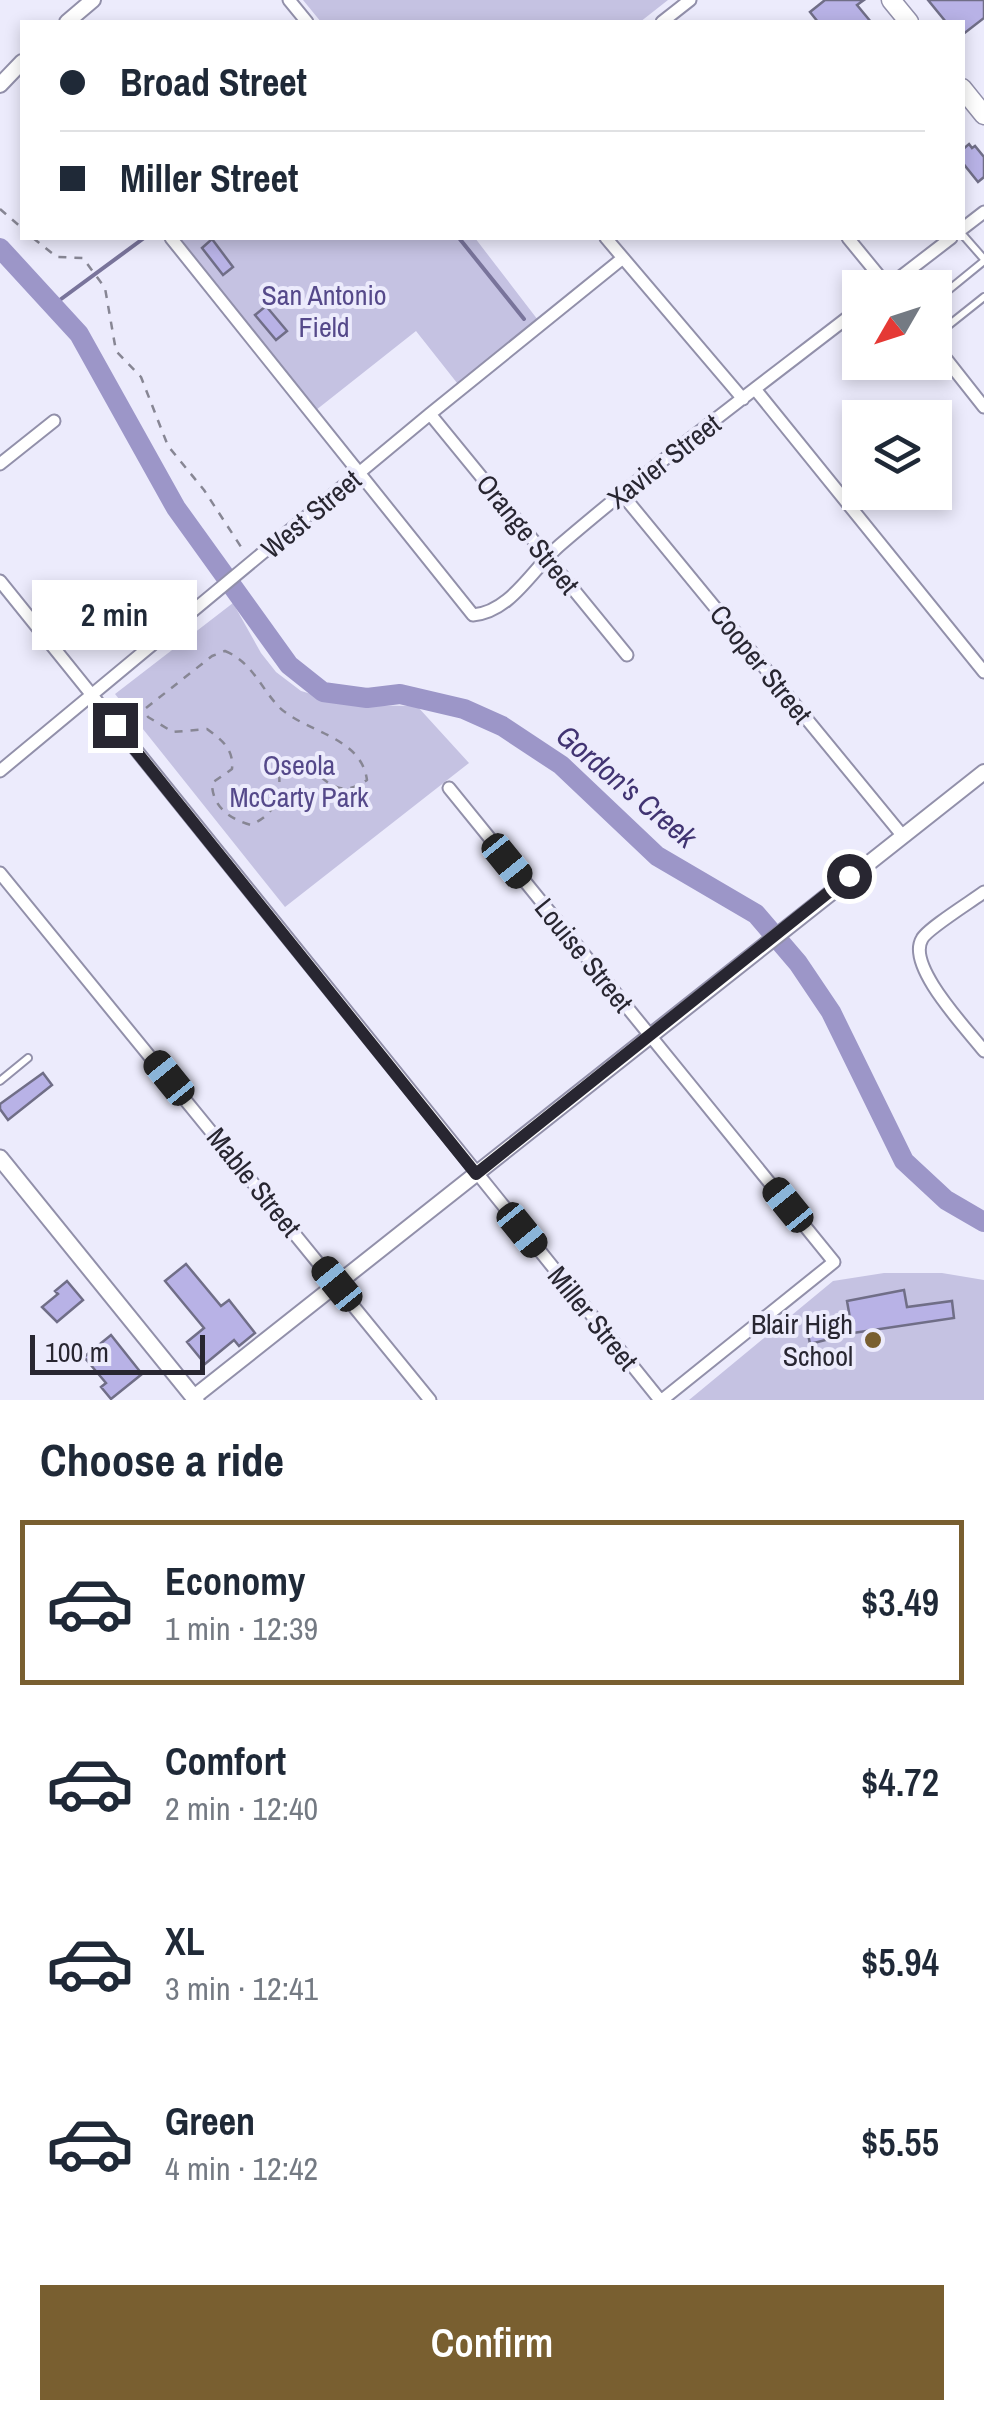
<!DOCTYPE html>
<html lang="en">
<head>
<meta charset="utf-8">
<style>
	body { margin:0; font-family:"Archivo Narrow",sans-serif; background:#f2f2f3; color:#1f2937; height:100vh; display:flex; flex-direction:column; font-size:38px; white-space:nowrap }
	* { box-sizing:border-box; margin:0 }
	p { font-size:32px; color:#747a83 }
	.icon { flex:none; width:55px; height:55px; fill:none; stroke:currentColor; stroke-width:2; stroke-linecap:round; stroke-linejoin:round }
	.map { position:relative; height:1400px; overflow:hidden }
	.drawer { display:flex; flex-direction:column; background:#fff; flex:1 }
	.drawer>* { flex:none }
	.banner { position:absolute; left:20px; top:20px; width:945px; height:220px; border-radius:0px; box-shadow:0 5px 15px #0003; display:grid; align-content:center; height:220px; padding:0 40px; background:#fff }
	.needle { width:65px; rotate:231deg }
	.tools { position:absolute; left:842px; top:270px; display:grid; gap:20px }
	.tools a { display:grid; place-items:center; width:110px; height:110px; border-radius:0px; background:#fff; box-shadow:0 5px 15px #0003; font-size:50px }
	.scale { position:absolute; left:30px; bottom:25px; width:175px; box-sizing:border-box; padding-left:10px; border:5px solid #282631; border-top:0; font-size:28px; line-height:35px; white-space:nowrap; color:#282631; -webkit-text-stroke:8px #ecebfc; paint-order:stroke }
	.end { position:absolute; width:45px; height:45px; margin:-22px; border:12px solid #282631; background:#fff; box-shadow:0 0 0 5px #fff }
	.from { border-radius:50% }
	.bubble { position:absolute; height:70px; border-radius:0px; background:#fff; box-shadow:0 5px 15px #0003; font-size:32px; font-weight:600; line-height:70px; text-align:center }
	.car { position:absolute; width:30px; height:60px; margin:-30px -15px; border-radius:12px; box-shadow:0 0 8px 2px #0007; background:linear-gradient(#222 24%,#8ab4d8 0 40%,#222 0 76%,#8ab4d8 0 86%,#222 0) }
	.banner b { display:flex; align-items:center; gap:35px; height:95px; font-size:38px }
	.banner b+b { border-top:2px solid #e0e1e3 }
	.banner i { width:25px; height:25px; background:#1f2937 }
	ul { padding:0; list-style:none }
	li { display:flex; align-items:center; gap:30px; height:165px; margin:0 20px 15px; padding:0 20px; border:5px solid transparent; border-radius:0px }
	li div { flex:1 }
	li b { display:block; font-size:38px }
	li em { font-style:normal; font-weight:600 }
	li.on { border-color:#795f30 }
	li>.icon { width:90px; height:90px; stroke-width:1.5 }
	h2 { padding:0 40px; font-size:45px; line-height:120px }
	.action { display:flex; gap:20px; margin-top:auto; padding:20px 40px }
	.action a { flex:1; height:115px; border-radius:0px; background:#795f30; color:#fff; font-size:40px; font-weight:600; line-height:115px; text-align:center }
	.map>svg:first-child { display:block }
	.green { fill:#c5c2e2 }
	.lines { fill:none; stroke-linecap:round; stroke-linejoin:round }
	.stream { stroke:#79749b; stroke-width:4 }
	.river { stroke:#9c96c8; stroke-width:20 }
	.building { fill:#b8b2e6; stroke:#706e87; stroke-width:2.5 }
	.service-casing { stroke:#9290aa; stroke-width:10 }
	.minor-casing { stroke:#9290aa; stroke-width:15 }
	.tertiary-casing { stroke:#9290aa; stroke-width:18 }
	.secondary-casing { stroke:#9290aa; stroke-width:19 }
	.primary-casing { stroke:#9290aa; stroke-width:21 }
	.path { stroke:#878694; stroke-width:2.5; stroke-dasharray:8 8; stroke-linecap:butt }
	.service { stroke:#fff; stroke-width:6 }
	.minor { stroke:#fff; stroke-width:11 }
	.tertiary { stroke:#fff; stroke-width:14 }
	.secondary { stroke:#fff; stroke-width:15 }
	.primary { stroke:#fff; stroke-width:18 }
	.route { stroke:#282631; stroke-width:12 }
	.poi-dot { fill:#795f30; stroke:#ecebfc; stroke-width:4 }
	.labels { text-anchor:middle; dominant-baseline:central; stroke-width:8; stroke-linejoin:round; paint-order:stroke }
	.park-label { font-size:28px; fill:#55498a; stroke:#ecebfc }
	.street-label { font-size:28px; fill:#282631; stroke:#ecebfc }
	.poi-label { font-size:28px; fill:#282631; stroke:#ecebfc; text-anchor:end }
	.water-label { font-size:30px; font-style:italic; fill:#413472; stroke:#ecebfc }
</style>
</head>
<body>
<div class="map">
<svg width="984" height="1400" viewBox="0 0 984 1400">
	<rect width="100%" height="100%" fill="#ecebfc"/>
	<!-- green -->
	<path class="green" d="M303,0H668L640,22H321Z
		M171,238H475L541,324L461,388L416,331L311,414Z
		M233,603L261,653L276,672L301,691L349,705L417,706L469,763L285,907L115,694Z
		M884,1273H942L984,1280V1400H689L833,1281Z"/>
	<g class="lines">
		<!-- stream -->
		<path class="stream" d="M459,238L524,319
			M53,305L144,238"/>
		<!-- river -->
		<path class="river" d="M0,248L79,334L176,508L289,665L323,692L367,698L400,694L464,709L502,726L561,765L657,856L756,914L798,963L831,1012L904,1161L946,1200L984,1222"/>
	</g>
	<!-- building -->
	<path class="building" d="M825,0H864L857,5L871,22H818L810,12Z
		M928,0H984V18L962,35V22H946Z
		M969,144L972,148L975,146L984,157V177L978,182L962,162V150Z
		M212,239L233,267L223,275L202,248Z
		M266,306L287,331L276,340L255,315Z
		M43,1073L52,1085L8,1120L0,1109V1104Z
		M186,1264L221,1306L229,1300L255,1333L239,1346L234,1340L205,1364L187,1342L204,1328L165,1281Z
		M67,1281L83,1300L57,1322L42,1307L58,1294L55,1291Z
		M904,1290L907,1307L952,1301L954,1318L853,1333L810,1344L807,1329L850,1318L847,1301Z
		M111,1335L142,1374L111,1399L101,1387L106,1383L84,1357Z"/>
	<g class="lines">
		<defs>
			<path id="service" d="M962,234L984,259
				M935,301L984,261
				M935,336L984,297
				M0,1081L28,1058"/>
			<path id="minor" d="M289,0L307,22
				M662,22L690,0
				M962,229L984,212
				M171,238L473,615C511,612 533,568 560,545C657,462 759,386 860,308
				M606,238L743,399
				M848,238L889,288
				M886,288L951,238
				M935,345L984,407
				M755,389L984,672
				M430,414L627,655
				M0,464L54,421
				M621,493L902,835
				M0,581L660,1400
				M0,771L430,414L623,258
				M449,788L834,1262L662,1400
				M0,873L430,1400
				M984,892C972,901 927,929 922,939C906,966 967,1029 984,1051"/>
			<path id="tertiary" d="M67,22L93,0
				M0,85L22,62
				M194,1397L984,772"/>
			<path id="secondary" d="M0,1158L196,1400"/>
			<path id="primary" d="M891,0L909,22
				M962,88L984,115"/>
		</defs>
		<!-- service casing -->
		<use href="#service" class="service-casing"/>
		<!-- minor casing -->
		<use href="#minor" class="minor-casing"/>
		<!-- tertiary casing -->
		<use href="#tertiary" class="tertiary-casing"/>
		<!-- secondary casing -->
		<use href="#secondary" class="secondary-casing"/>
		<!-- primary casing -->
		<use href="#primary" class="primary-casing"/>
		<!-- path -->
		<path class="path" d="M0,209L22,228
			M33,238L57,257L83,258L105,288L116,351L141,377L168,446L204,490L245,553
			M225,651C252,662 260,687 279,707C306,733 361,736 367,780C329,806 322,765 292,759L279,771C281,798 276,813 251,825C230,819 212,807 212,783L232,769C234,749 222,740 207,729L173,732L148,717L146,708L212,656Z"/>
		<!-- service -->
		<use href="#service" class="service"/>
		<!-- minor -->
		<use href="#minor" class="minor"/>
		<!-- tertiary -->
		<use href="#tertiary" class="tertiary"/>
		<!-- secondary -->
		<use href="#secondary" class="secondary"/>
		<!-- primary -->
		<use href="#primary" class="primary"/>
	</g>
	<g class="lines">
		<!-- route -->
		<path class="route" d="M115,725L476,1174L849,876"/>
	</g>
	<!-- markers -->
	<circle class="poi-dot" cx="873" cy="1340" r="10"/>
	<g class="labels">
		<!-- park labels -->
		<g class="park-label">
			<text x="324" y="295">San Antonio<tspan x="324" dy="32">Field</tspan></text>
			<text x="299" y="765">Oseola<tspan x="299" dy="32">McCarty Park</tspan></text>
		</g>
		<!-- street labels -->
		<g class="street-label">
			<text transform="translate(664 461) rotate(-38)">Xavier Street</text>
			<text transform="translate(311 514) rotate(-40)">West Street</text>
			<text transform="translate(528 534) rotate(51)">Orange Street</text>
			<text transform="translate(761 664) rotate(51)">Cooper Street</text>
			<text transform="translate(584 955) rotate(51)">Louise Street</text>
			<text transform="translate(254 1182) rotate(51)">Mable Street</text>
			<text transform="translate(593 1318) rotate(51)">Miller Street</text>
		</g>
		<!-- poi labels -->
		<g class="poi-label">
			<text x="853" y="1324">Blair High<tspan x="853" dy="32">School</tspan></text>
		</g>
		<!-- water labels -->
		<g class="water-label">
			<text transform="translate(627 786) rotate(40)">Gordon's Creek</text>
		</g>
	</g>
</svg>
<div class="tools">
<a><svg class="needle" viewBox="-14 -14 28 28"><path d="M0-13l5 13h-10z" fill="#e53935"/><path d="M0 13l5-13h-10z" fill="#747a83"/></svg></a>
<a><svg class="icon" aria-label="layers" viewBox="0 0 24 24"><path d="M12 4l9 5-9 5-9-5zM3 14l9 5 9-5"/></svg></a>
</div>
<div class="scale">100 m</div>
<i class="end from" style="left:849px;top:876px"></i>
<i class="end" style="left:115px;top:725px"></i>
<div class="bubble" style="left:32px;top:580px;width:165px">2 min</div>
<i class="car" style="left:507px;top:861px;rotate:141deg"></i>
<i class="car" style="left:169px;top:1078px;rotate:321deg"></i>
<i class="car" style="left:788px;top:1205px;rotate:321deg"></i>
<i class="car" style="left:522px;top:1230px;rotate:141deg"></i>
<i class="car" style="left:337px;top:1284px;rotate:321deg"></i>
<div class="banner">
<b><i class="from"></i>Broad Street</b>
<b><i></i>Miller Street</b>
</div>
</div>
<section class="drawer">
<h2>Choose a ride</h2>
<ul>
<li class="on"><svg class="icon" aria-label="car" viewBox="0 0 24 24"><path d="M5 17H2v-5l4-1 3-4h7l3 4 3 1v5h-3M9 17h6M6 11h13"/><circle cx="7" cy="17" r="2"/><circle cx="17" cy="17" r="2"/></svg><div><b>Economy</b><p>1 min · 12:39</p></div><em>$3.49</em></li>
<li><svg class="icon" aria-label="car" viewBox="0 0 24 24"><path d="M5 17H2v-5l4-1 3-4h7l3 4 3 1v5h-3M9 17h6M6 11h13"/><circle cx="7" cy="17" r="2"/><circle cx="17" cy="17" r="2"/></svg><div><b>Comfort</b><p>2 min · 12:40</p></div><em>$4.72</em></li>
<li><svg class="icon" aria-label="car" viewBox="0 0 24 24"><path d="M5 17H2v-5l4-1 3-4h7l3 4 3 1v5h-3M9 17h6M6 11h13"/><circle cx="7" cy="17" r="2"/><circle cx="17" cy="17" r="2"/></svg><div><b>XL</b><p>3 min · 12:41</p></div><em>$5.94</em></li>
<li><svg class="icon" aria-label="car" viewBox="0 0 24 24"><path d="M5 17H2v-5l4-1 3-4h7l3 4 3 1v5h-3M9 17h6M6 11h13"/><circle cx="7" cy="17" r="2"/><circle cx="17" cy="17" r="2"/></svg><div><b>Green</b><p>4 min · 12:42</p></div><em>$5.55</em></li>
</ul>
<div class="action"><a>Confirm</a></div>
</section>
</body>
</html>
